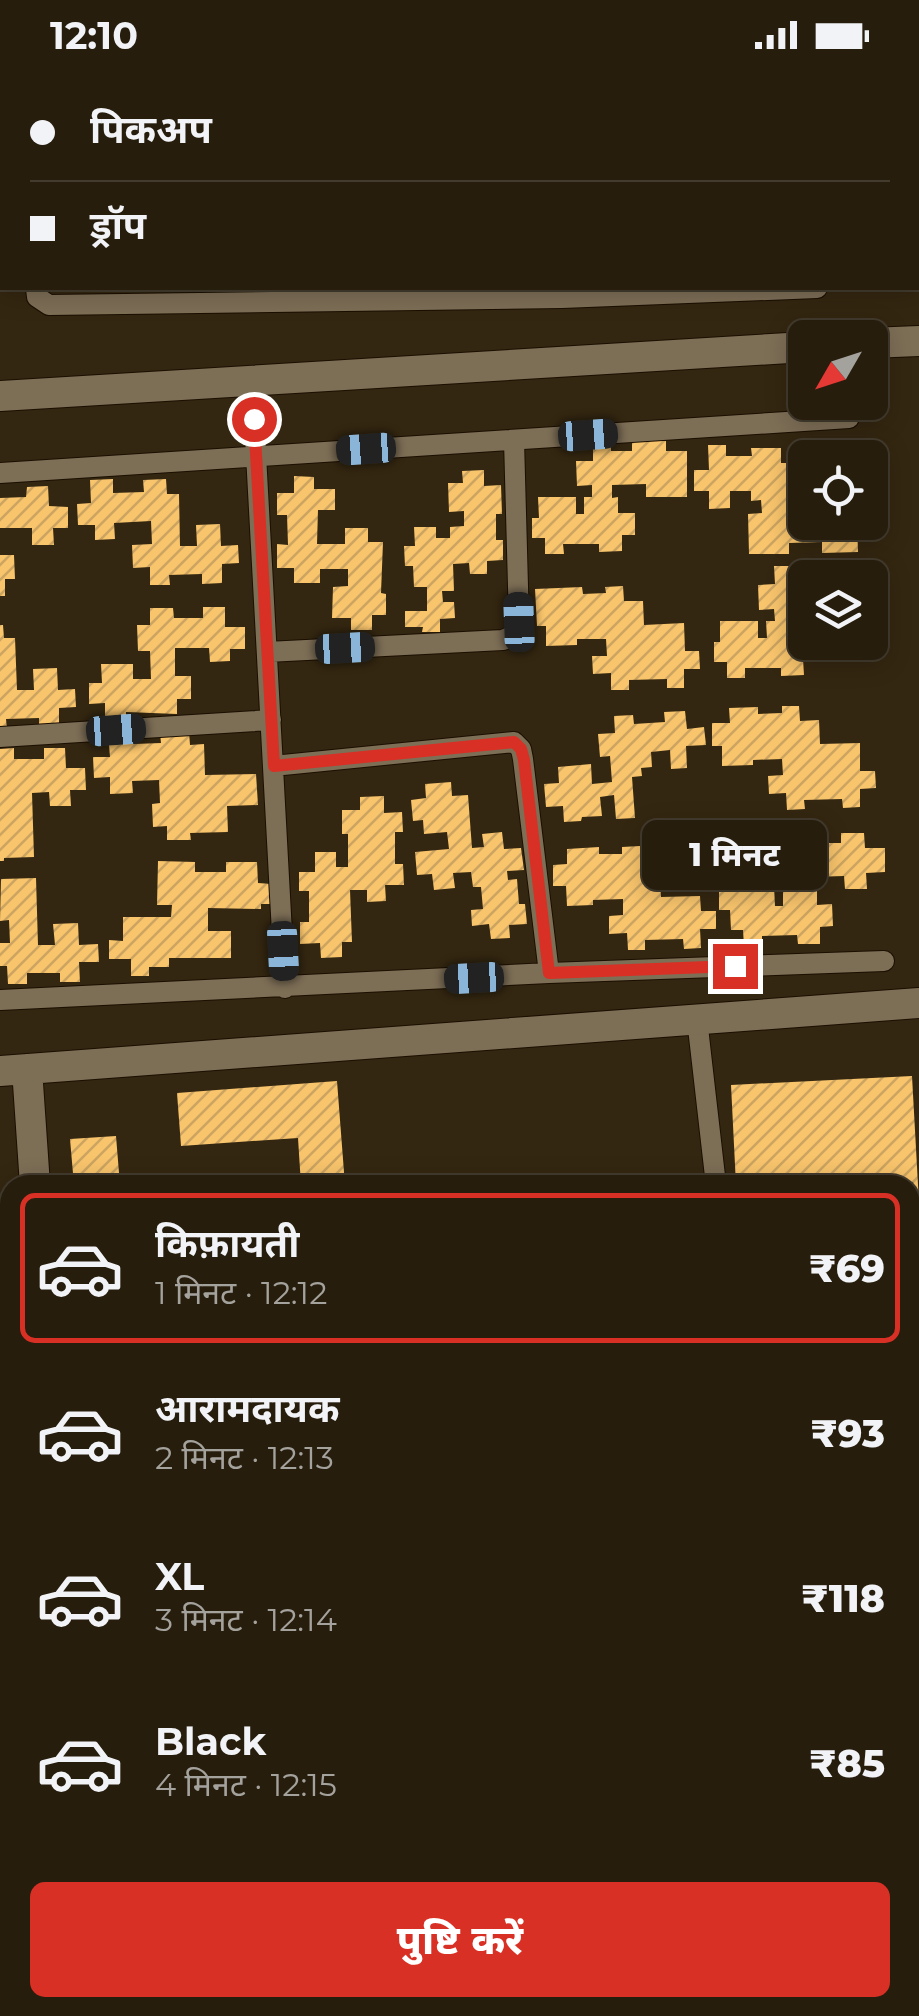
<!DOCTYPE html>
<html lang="hi">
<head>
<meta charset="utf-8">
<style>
	body { margin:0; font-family:Montserrat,"Noto Sans Devanagari",sans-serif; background:#2f2616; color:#f1f3f6; height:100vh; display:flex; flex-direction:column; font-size:38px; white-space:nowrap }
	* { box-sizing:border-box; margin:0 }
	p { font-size:32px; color:#a4a29d }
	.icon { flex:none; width:55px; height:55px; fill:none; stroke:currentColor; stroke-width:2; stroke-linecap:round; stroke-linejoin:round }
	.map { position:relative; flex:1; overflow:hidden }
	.drawer { position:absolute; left:0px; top:1105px; width:920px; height:842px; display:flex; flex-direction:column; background:#271d0d; border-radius:30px 30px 0 0; box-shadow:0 5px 25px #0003,0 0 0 2px #433b2e }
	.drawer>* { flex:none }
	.guide { position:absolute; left:0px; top:0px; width:920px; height:220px; box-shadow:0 5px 25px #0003,0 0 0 2px #433b2e; display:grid; align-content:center; height:220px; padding:0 30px; background:#271d0d }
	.needle { width:65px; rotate:231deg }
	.controls { position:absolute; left:788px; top:250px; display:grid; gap:20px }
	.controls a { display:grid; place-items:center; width:100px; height:100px; border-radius:15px; background:#271d0d; box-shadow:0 5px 25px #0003,0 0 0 2px #433b2e; font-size:50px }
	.end { position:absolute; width:45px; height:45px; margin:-22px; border:12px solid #d93025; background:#fff; box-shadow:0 0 0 5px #fff }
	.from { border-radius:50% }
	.bubble { position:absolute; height:70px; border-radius:15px; background:#271d0d; box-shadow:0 5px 25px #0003,0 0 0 2px #433b2e; font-size:32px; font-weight:800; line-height:70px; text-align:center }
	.car { position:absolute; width:30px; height:60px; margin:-30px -15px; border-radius:12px; box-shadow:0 0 8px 2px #0007; background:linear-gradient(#222 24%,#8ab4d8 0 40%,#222 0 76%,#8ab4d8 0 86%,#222 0) }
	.guide b { display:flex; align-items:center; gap:35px; height:95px; font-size:38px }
	.guide b+b { border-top:2px solid #433b2e }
	.guide i { width:25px; height:25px; background:#f1f3f6 }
	ul { padding:18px 0 0; list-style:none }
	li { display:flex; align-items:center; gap:30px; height:150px; margin:0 20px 15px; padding:0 10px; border:5px solid transparent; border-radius:15px }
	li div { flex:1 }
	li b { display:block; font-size:38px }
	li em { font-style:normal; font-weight:800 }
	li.on { border-color:#d93025 }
	li>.icon { width:90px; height:90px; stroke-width:1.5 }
	.primary-button { display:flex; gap:20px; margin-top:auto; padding:20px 30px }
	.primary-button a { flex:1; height:115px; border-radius:15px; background:#d93025; color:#fff; font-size:40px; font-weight:800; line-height:115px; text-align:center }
	.status { display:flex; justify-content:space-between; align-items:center; height:70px; padding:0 50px; background:#271d0d; direction:ltr }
	.status svg { height:28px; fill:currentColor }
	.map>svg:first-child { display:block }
	.building { fill:url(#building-hatch) }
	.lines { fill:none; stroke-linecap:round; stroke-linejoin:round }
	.lane-casing { stroke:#1b0f00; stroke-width:22 }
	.street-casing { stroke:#1b0f00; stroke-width:32 }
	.lane { stroke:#7d6e56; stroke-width:20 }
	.street { stroke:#7d6e56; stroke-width:30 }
	.route { stroke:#d93025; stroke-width:12 }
</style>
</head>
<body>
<div class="status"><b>12:10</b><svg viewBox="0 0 49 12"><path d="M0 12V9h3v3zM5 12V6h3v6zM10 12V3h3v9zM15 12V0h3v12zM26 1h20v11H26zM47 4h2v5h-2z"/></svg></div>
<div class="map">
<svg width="919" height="1946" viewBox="0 0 919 1946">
	<defs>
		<pattern id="building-hatch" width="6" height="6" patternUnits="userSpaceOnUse" patternTransform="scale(2.5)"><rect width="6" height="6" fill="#f8c46c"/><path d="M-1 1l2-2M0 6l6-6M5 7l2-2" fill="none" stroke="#cca461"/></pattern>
	</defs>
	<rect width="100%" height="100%" fill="#342711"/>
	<!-- building -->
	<path class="building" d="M632,371H666V381H687V427H646V414L612,415V428L618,427V443H635V465H622V481L599,482V474H563L564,484H545V468H532V448H539L538,427H576V444H584V427H592V415L577,416L576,391H593V372H611V381H632Z
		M708,375H726V386H752L751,378H781V393H798L799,419H805V452H857L858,482L822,483V472L789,473V484H749L748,444L762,443L761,430L751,431V421H730V438L709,439V421H694V400H709Z
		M484,400V416L501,415L502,444H496V470H503V490L487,491V504H470L469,493L453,494L454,521H442L443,532H454L455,548L440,549V562H422L423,557H405V541H427V517H414L413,496H405L404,476H415L414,457H436V468H450V457L464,456V441L449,442L448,413H463L462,401Z
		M294,406L314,407V419H335V440H318L317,474H345V458H368V472H383L381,523L386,524V545H372V560H351V548H332L333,517L348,516V499H320V513H294V498H277V474L288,475L287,445H277V423H294Z
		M113,409V423L144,422L143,410L166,409L167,424H179L180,476H197L196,455L220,454L221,476L238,475L239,493L222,494V513L202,514V504L169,505L170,515H150V497L133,498L132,475L152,474L151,451L114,453L115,469L95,470V455H78L77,434L91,433L90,410Z
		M48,416L49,436L68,437V458H53L54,475H32V458H0V428L26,427L27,417Z
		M0,485H14L15,509H5V526H0Z
		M868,495V508H814V496Z
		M774,496H793V505H805V539H794V552H801L800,567H805V572H816V589H803L804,605L781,606V598H745V608H727V592H714V572H720V551H758V568H767L766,551H775L774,539L759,540L758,515L775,514Z
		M623,516L624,531H643L644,555L684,553L685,581H699L700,599H684V618H667V609L629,610V620H611V603L593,604L592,586H607L606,569H577V575L546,576V556H537L535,519L582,517L583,524L606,523L605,517Z
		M203,537H225V557H245V579H230V591L210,592L209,578H175V606H191V629H177V644L126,642V648H105V633L89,634V613H102L101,594H133V609H151L150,581H138L137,555H150V538H173L174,548H203Z
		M0,555H3L4,568H15L17,620H34L33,599L57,598L58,620L75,619L76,637L59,638V657L39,658V648L6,649L7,659H0Z
		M782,636H799L800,651L819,650L820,674L860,673V701H875L876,718L860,719V737L843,738L842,729L804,730L805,739L787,740L786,723L769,724L768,706L783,705L782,689L753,690V695L722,696V676H712V653H730L729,638L758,637V644L782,643Z
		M685,641L687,659L704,657L706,675L686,676L687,698L671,699L670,680L651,682L652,697L641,698L642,706L632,707L635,748L616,749L614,725L600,727L602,746L582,747L581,751L564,752L563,736L546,737L544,714L559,713L558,697L591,694L592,714L612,712L610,686L600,687L598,664L615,663L614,646L633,645L634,654L665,652L664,642Z
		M108,662H133L134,674L161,673L160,663L189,662L190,675L204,674L205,705L256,704L258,735L227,736L228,762L190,763L191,770H167V756L153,757L152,734L160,733L159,710L132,711L133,723L110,724V707L94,708L93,687H110Z
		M14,678V689H44V678H65L66,698H85L86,720H70L71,736H50L49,722L32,723L34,787L4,788V791H0V679Z
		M451,712L452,726L468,725L472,778L484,777L482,764L502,762L504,779L521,778L524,800L507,801L508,810L517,809L519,834H525L527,854L509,855L510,868L491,869L489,854L472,856L471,840L483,839L481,817H473L471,802L453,803L455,818L434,820L432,804L417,805L415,782L449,779L447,762L424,764L423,750L413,751L411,730L426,728L425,714Z
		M384,726V743L402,742L403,762H395V794H403L404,815H385L386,831L367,832V820H350L352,872H342V887L321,888L320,873L300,874V852H309V821H299V802H315V782H336V797H348V764H342V740H360V727Z
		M841,763H864L865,778H885V802L866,803L867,819H845L844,806L811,807V819H817V835L832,834L833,856L820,857V874H798L797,865L762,866V876H744L743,860H731L730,840H719V817L774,816L775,836H783V819H791V807H775L774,782H791L790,764H809L810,773H841Z
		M640,776V791H659L661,827L700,826L701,841H716V859H700L701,878L684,879L683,869L645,870V880H628L627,863L609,864V846L623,845V829L593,830V835L567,836L566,816H553V795L567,794V779L599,777V784H622V777Z
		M158,791L195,792V802H226V792H257L258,813L272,814V834H261V839L208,838V861H231V888H169V897H149V906H131V889H109V870L123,871V847H171L172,835H157Z
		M36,808L38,875H55L53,854L78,853L79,875L98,874L99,892H79L80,912H60V903H27V914H8L7,896H0V873H10L9,850L0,851L1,809Z
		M912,1006L919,1133V1210L910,1211V1115H736L731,1015Z
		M337,1011L345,1115H301L298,1068L181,1076L177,1023Z
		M116,1066L120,1115H74L70,1069Z
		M910,1411H919V1563L910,1564Z"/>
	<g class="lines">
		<defs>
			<path id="lane" d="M32,0V2
				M377,0V2
				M727,2V0
				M909,2V0
				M36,218L37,227L49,235L562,228L817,218
				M252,311L285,918
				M0,403L849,348
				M267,582L503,570L512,566L519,553L514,370
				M0,667L271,650
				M273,696L514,672L521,679L523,689L549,903
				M0,930L549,903L884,891
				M697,949L716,1115
				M910,1234H919"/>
			<path id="street" d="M870,273L919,271
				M0,326L805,277
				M27,999L35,1115
				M0,1001L919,933
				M0,1492L10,1493
				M0,1561L10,1563
				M0,1915H10
				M910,1916H919
				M464,1946V1938
				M721,1946V1938"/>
		</defs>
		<!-- lane casing -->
		<use href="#lane" class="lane-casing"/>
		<!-- street casing -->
		<use href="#street" class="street-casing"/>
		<!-- lane -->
		<use href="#lane" class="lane"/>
		<!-- street -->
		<use href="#street" class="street"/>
	</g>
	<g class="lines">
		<!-- route -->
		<path class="route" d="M254,349L274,696L514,672L521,679L524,690L549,903L735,896"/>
	</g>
</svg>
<div class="controls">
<a><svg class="needle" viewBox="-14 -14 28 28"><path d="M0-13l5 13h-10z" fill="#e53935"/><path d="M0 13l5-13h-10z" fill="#a4a29d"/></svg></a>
<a><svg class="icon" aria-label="locate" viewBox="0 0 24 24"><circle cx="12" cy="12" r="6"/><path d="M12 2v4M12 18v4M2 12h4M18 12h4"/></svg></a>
<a><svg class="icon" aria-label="layers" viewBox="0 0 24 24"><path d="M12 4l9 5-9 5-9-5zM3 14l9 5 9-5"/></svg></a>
</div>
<i class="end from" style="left:254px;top:349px"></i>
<i class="end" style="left:735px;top:896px"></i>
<div class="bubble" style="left:642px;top:750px;width:185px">1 मिनट</div>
<i class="car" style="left:588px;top:365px;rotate:86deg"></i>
<i class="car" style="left:366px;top:379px;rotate:266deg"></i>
<i class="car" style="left:519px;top:552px;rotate:358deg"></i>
<i class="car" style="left:345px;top:578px;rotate:87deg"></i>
<i class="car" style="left:116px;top:660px;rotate:86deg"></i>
<i class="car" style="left:283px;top:881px;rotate:177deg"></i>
<i class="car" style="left:474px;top:908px;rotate:267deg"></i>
<div class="guide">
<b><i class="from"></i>पिकअप</b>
<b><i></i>ड्रॉप</b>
</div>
<section class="drawer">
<ul>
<li class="on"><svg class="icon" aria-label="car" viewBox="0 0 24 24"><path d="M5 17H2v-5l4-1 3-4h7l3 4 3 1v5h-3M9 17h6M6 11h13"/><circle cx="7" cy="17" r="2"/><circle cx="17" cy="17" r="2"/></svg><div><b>किफ़ायती</b><p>1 मिनट · 12:12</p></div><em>₹69</em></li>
<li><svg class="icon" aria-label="car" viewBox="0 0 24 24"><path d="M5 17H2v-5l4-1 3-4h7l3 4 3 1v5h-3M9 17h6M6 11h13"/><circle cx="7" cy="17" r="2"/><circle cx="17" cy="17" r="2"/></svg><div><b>आरामदायक</b><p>2 मिनट · 12:13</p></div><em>₹93</em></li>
<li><svg class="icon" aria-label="car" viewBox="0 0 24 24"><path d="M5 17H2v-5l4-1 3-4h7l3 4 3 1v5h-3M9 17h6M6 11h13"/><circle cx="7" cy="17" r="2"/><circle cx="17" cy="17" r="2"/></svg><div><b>XL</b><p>3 मिनट · 12:14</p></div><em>₹118</em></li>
<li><svg class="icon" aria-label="car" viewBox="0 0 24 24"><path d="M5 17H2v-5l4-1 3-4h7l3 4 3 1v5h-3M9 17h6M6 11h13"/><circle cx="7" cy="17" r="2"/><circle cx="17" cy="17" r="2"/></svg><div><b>Black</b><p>4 मिनट · 12:15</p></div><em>₹85</em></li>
</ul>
<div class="primary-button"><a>पुष्टि करें</a></div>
</section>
</div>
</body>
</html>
